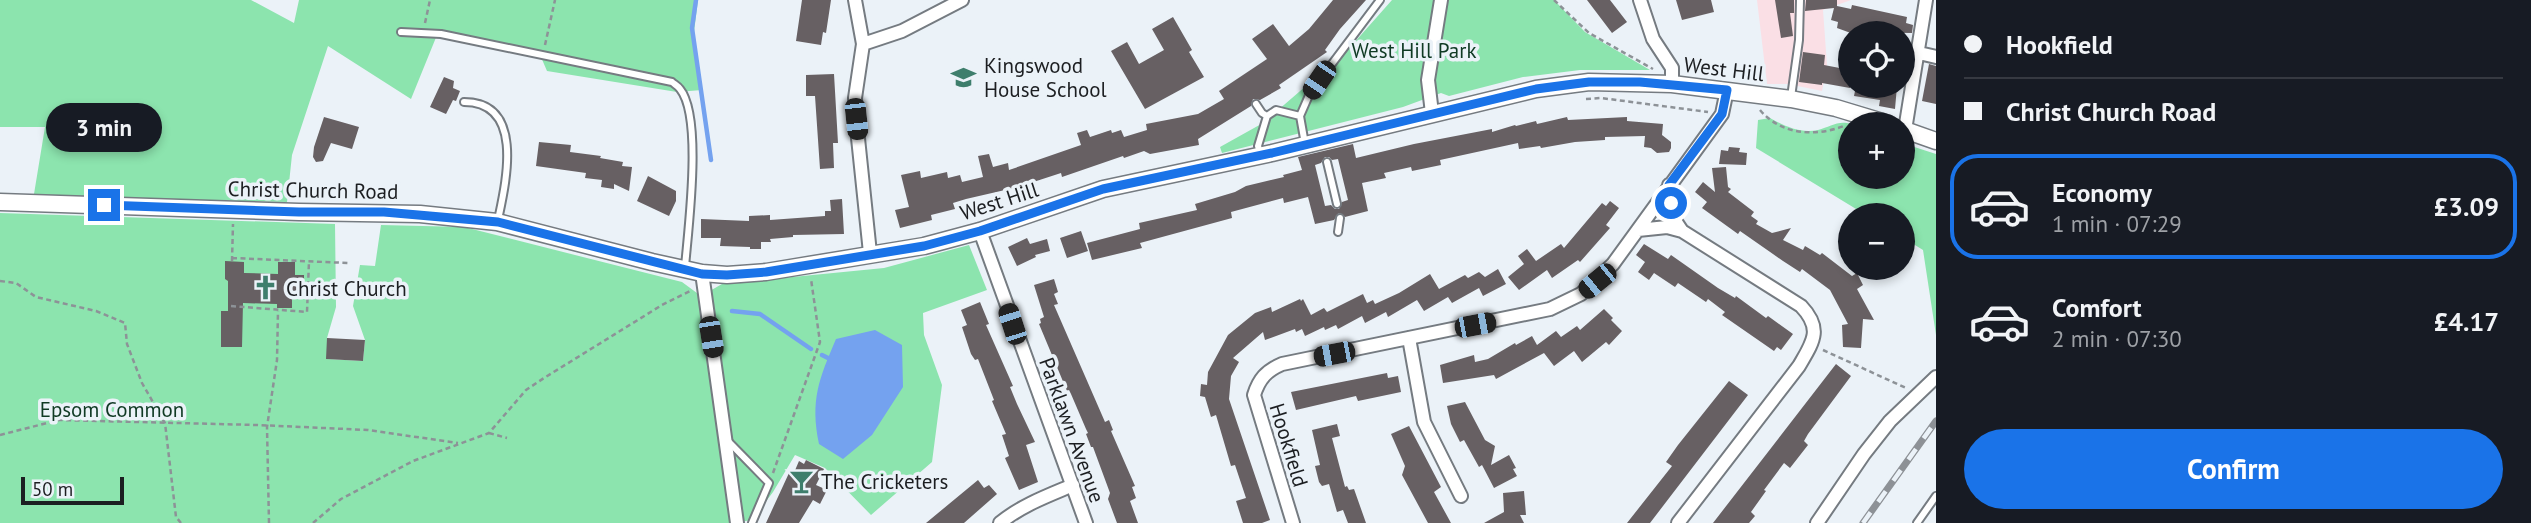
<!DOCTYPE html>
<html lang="en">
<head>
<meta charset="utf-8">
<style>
	body { margin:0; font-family:"PT Sans",sans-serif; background:#242831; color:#f1f3f6; height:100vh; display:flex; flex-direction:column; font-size:26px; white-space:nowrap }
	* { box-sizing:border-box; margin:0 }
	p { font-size:23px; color:#9ea1a6 }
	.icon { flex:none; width:38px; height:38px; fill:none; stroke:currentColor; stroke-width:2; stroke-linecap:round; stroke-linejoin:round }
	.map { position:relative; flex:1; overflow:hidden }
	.sheet { display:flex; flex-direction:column; background:#171b24; width:595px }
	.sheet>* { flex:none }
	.banner { display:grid; align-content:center; height:154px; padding:0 28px; background:#171b24 }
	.controls { position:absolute; left:1838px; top:21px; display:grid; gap:14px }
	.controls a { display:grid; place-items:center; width:77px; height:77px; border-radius:50%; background:#171b24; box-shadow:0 4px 10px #0003; font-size:35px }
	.scale { position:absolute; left:21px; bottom:18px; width:103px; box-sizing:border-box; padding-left:7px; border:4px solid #1c1e21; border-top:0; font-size:19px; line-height:24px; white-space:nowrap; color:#1c1e21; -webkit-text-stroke:5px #ebf2f8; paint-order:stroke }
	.end { position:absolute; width:32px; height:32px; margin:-16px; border:9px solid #1a73e8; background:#fff; box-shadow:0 0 0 4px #fff }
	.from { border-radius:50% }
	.bubble { position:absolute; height:49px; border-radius:24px; background:#171b24; box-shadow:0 4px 10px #0003; font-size:23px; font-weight:700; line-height:49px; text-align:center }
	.car { position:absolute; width:21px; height:42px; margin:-21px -10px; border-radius:9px; box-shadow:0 0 5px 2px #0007; background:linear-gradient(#222 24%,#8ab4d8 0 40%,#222 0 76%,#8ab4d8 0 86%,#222 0) }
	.banner b { display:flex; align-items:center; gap:24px; height:66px; font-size:26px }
	.banner b+b { border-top:2px solid #363941 }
	.banner i { width:18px; height:18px; background:#f1f3f6 }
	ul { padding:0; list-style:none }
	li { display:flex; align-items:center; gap:21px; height:105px; margin:0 14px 10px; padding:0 14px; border:4px solid transparent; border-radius:28px }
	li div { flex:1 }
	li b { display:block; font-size:26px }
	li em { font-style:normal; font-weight:700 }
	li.current { border-color:#1a73e8 }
	li>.icon { width:63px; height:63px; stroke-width:1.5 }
	.primary-button { display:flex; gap:14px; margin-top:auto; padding:14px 28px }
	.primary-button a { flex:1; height:80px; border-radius:42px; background:#1a73e8; color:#fff; font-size:28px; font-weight:700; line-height:80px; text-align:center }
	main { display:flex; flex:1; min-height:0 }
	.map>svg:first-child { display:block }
	.industrial { fill:#fadfe5 }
	.green { fill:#8ce4ae }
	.water { fill:#74a2ef }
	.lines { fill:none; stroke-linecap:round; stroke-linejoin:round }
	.stream { stroke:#74a2ef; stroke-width:4.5 }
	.building { fill:#676063; fill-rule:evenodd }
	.lane-casing { stroke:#757b81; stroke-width:10 }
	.street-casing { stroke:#757b81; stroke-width:16 }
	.secondary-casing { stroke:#757b81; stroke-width:19 }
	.path { stroke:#8d9297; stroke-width:2.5; stroke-dasharray:5 3.5; stroke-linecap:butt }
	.lane { stroke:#fff; stroke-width:6 }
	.street { stroke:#fff; stroke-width:12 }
	.secondary { stroke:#fff; stroke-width:16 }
	.rail-casing { stroke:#8d9196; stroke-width:7 }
	.rail { stroke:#ebf2f8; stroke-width:4.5; stroke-dasharray:13; stroke-linecap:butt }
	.route { stroke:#1a73e8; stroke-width:9 }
	.labels { text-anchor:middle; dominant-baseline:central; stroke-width:7; stroke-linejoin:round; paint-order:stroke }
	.park-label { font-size:21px; fill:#103a24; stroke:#ebf2f8 }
	.poi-label { font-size:21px; fill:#1c1e21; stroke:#ebf2f8; text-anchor:start }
	.street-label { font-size:21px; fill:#1c1e21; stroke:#ebf2f8 }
</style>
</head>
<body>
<main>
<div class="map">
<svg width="1936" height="523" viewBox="0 0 1936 523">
	<rect width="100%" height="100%" fill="#ebf2f8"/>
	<!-- industrial -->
	<path class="industrial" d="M1757,0H1851L1823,10L1827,65L1822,91L1788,84H1767Z"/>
	<!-- green -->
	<path class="green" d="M0,0H251L294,23L299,0H698L694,32L702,90L677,92L547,71L541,57L437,35L411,99L328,46L292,155L287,202L70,197L34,194L45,127H0Z
		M1392,0H1554L1585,32L1650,70H1580L1523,77L1449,96L1441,93L1403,107L1222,153L1220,147L1263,123L1314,79L1329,71Z
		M1770,118C1784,126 1801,134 1818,130C1830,127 1838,120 1851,124L1850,177H1902V143L1936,154V335L1923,250L1902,237V215H1866L1756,148L1758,120Z
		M0,213L335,224L336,307L327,338V359L363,361L365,340L353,306L360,265L375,266L381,225L464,227L682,282L701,296L722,284L884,268L969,245L987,290L923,313L924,335L942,385L932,462L871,515L825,468L795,455L773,492L752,520L733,523H0Z"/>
	<!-- water -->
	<path class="water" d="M875,330L902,345L903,387L872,435L843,459L819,444C810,400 819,379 836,339Z"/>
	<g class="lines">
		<!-- stream -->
		<path class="stream" d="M696,0L692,28L711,160
			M732,311L760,314L811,349
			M822,355L828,358"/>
	</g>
	<!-- building -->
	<path class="building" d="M802,0H831L826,33L823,32L821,45L796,41Z
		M1333,0H1366L1340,29L1325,50L1327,52L1279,85L1281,88L1260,100L1253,99L1251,106L1198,139L1199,145L1150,154L1144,151L1124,158L1123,156L1062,177L1061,173L1018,187L966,199L953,203L955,209L931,215L932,220L900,228L895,210L909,207L901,175L920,171L921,178L947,172L948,178L960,175L962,182L983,177L978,156L989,154L993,167L1008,163L1009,170L1081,145L1077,133L1087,130L1090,137L1111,130L1112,133L1121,130L1124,137L1147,130L1146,124L1198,114L1224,99L1219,91L1267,59L1252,39L1273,24L1289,46L1309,29Z
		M1587,0H1610L1627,22L1612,33Z
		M1676,0H1711L1714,12L1682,20Z
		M1775,0H1794V13H1790L1793,36L1781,38Z
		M1806,0H1837V6L1851,9L1852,5L1907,17L1906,23L1913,25L1912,33L1848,32L1837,28L1838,22L1831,20L1834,8L1805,11Z
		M1173,17L1192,50L1189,52L1204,77L1145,109L1111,51L1127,42L1139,64L1164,50L1152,29Z
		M1803,52L1825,55L1824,65L1850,70V88L1822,83V85L1799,82Z
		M1929,64L1936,66V104L1922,101Z
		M834,74L838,143H833L834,168L820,169L815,96H806V75Z
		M444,77L454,81L453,88L460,91L456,101L453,100L446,114L430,107Z
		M1856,86H1897L1895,109L1879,106L1880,100L1854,96Z
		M324,117L359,127L352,149L331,143L323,161L316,162L313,157L314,147Z
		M1567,117L1568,120L1627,117V121L1663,124L1662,135L1671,142V148L1669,152L1657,153L1651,148L1644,147L1645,136L1605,137V140L1575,142L1541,148L1540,146L1519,149L1518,143L1440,160L1441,165L1412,171L1411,167L1384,173L1386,178L1362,183L1368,211L1345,217L1339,213L1334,220L1315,224L1308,197L1284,203L1283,198L1231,212L1232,218L1140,243L1142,248L1092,260L1087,243L1140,229L1139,223L1197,210L1195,204L1235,192L1246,186L1284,177L1283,175L1302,170L1298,157L1353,144L1356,158L1414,144L1492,129V132L1515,125L1516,126L1536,121L1537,124ZM1325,157H1329L1332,160L1338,159L1348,200L1342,202L1339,209H1335L1331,205L1325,206L1315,165L1321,163Z
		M539,142L571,145L570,152L601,156L600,158L623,162L622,166L632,167L629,191L614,184V189L601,187L602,180L585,178L586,173L536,166Z
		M1729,147L1740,148L1739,152L1747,153L1746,165L1719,164L1721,150L1728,151Z
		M1726,167L1728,187L1731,189L1728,192L1754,212L1751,216L1758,221L1756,224L1772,233L1791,228L1783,240L1803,250L1805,246L1820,255L1822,253L1852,276L1857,273L1863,285L1857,289L1874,320L1863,319L1861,348L1843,347L1842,325L1848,324L1830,290L1802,269L1800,272L1783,261L1740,231L1738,234L1702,208L1707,202L1695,192L1703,182L1715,192L1712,168Z
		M648,176L676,191V201L669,216L637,201Z
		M842,199L844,234L793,235V237L770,239L771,242H761V249H750V247L720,246L721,238H701V219L749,221V216L770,215V220L825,216V211H831L830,200Z
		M1610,201L1619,208L1606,225L1610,228L1580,262L1578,260L1552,278L1547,270L1519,290L1508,277L1524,264L1518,256L1527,249L1536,261L1561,244L1564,248L1602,203L1606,206Z
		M1081,231L1088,251L1067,258L1060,238Z
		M1027,238L1030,244L1047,239L1050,251L1035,255L1036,257L1017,266L1008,247Z
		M1644,244L1668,259L1671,255L1718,288L1735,298L1736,296L1766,318L1768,316L1793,334L1781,350L1777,347L1774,351L1722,315L1725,312L1708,299L1706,302L1678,283L1675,287L1654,273L1649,280L1638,272L1645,262L1636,255Z
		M225,261L244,262V273L278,274V262H295V275H304V298H292V308H277V304L243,303L242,347H221V311H228V281L225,279Z
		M1498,269L1506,284L1483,296L1479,288L1452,303L1448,297L1424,311L1417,300L1388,317L1386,312L1365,323L1362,316L1338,329L1336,325L1325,330L1324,327L1305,336L1302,329L1296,332L1295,329L1265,340L1263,332L1233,358L1239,362L1231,376L1229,399L1270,520L1262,523H1243L1236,501L1246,498L1235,465L1231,466L1216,415L1211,417L1205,397L1200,396L1201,384L1207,385L1208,372L1228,335L1255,313L1271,307L1272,312L1300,299L1301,301L1303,299L1311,315L1324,308L1327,312L1363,294L1367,303L1373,300L1375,304L1399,293L1430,274L1439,289L1465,275L1468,278L1479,272L1485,277Z
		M1054,279L1058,292L1054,294L1058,304L1054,305L1105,422L1109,420L1113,430L1111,431L1135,486L1132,487L1136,498L1130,501L1138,523H1117L1108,499L1110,493L1093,447H1091L1086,434L1088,433L1086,429L1071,394L1069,390L1067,391L1039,324L1041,323L1040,319L1044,317L1034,285Z
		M980,302L989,324L986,325L1013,386L1010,387L1017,404L1035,442L1026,445L1038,482L1019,490L1005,458L1009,456L1002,435L1006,434L992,401L994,400L978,359L975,360L971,354L962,327L967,325L961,310Z
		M1604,309L1613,318L1611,320L1622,331L1609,345L1606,342L1582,362L1574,351L1554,366L1544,353L1496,379L1494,375L1443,383L1440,365L1474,355L1475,362L1488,359L1515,343L1516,345L1532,336L1537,345L1556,331L1561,337L1577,326L1580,330Z
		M327,338L365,340L363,361L326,359Z
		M1836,364L1851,376L1808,434L1804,441L1808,445L1790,468L1784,463L1764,490L1766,491L1751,512L1755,516L1749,523H1713Z
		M1387,373L1388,378L1398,376L1401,392L1358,401L1356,396L1296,410L1291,392Z
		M1729,381L1748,395L1650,523H1627L1672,466L1666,462L1678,445Z
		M1465,402L1485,440L1495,446L1491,465L1509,455L1516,468L1513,469L1517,476L1494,488L1482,465L1479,467L1464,440L1460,442L1451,424L1447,406Z
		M1337,424L1340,436L1332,438L1345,487L1347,486L1349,490L1354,489L1366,523H1348L1343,510L1337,512L1329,484L1322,486L1319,482L1315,466L1320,465L1312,430Z
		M1409,426L1441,487L1434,492L1451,523H1428L1402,475L1405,466L1391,434Z
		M806,460L824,469L816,485L827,490L820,504L813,500L799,523H766L789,473L793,475L799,461L804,464Z
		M978,480L984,488L989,485L997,494L964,523H926Z
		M1524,491L1526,515H1520L1524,523H1484L1504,512L1503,493Z"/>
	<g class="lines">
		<defs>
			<path id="lane" d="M401,32L441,34L672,82C674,84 678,86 680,89C703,117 688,230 685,267
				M1791,97L1799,40L1800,0
				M464,102C525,102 506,182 498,220
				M1256,104L1262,113L1267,116L1258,146L1260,153
				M1267,116L1276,110L1300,116
				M1305,144L1300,116L1310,93L1380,0
				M1327,162L1337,204
				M1338,232L1340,218
				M727,440L769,483L752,523
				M1917,523L1936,496"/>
			<path id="street" d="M855,0L863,44L855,98L856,119L870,253
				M1640,0L1653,39L1672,68V84
				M863,44L902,31L962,0
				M1919,53L1936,57
				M1432,113L1428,80L1441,0
				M1905,130L1926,0
				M1669,185L1674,219L1682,231L1801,306C1823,329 1813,342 1799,366L1678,523
				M1638,230L1667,227L1682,231
				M980,231L1086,523
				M702,273L737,523
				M1409,338L1424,422L1461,496
				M1000,523C1022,505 1047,496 1073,485
				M1293,523L1254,395C1259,379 1266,371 1282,364L1550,309L1581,294L1613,264L1722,114L1727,90
				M1817,523L1864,454L1890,421L1936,377"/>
			<path id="secondary" d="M1902,129L1936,141
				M0,202L299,212L420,214L497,222L652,262L702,273L727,275L766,272L924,246L980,231L1103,189L1272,153L1536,89L1589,82L1672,84L1791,99L1836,108L1889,124"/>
		</defs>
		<!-- lane casing -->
		<use href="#lane" class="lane-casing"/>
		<!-- street casing -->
		<use href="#street" class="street-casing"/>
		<!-- secondary casing -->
		<use href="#secondary" class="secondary-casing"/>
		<!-- path -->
		<path class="path" d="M1554,0L1589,33L1653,69
			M425,23L430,0
			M545,45L555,0
			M1586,99L1601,98L1708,112
			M1760,110C1781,135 1815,137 1844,126
			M232,258L348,263
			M232,261L233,224
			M0,281L16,283L36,297L96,311L125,323L127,344L142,383L165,423L176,517L181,523
			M231,306L307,312L309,261
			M1823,350L1906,388
			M489,433L507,438
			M0,435L59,420L257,425L368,430L458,443
			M773,473L820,342L811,279
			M269,523L267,427L277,360L278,311
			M313,523L341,499L413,461L489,433L526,390L544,378L662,305L690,291"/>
		<!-- lane -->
		<use href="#lane" class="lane"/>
		<!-- street -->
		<use href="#street" class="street"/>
		<!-- secondary -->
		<use href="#secondary" class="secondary"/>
		<defs>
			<path id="rail" d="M1863,523L1936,421"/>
		</defs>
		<!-- rail casing -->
		<use href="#rail" class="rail-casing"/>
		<!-- rail -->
		<use href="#rail" class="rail"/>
	</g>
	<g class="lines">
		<!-- route -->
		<path class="route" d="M104,205L299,212H384L498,222L702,274L727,275L766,272L924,246L980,231L1103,189L1272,153L1536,89L1589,82H1640L1727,90L1722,114L1669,185L1671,203"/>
	</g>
	<!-- icons -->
	<defs>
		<symbol id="school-bare" viewBox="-9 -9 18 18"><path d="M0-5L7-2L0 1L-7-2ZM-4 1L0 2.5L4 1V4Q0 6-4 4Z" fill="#3e7e6c" stroke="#ebf2f8" stroke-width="2.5" paint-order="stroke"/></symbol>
		<symbol id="church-bare" viewBox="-9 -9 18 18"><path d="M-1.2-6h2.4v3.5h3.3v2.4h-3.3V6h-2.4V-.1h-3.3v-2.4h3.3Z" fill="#3e7e6c" stroke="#ebf2f8" stroke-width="2.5" paint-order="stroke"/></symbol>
		<symbol id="bar-bare" viewBox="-9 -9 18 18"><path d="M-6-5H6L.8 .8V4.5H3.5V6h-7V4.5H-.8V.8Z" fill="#3e7e6c" stroke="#ebf2f8" stroke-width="2.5" paint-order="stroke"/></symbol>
	</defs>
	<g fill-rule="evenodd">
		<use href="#school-bare" x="946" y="60" width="35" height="35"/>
		<use href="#church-bare" x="248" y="270" width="35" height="35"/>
		<use href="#bar-bare" x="784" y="464" width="35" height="35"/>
	</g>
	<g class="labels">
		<!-- park labels -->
		<g class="park-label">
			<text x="1414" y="50">West Hill Park</text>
			<text x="112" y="409">Epsom Common</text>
		</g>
		<!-- poi labels -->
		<g class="poi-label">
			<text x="984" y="65">Kingswood<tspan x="984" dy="24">House School</tspan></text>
			<text x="286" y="288">Christ Church</text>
			<text x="821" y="481">The Cricketers</text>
		</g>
		<!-- street labels -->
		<g class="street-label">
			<text transform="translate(1724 69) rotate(7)">West Hill</text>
			<text transform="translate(313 190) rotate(1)">Christ Church Road</text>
			<text transform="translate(999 201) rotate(-18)">West Hill</text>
			<text transform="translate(1072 430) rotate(70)">Parklawn Avenue</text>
			<text transform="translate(1289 445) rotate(73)">Hookfield</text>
		</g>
	</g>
</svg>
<div class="controls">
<a><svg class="icon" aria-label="locate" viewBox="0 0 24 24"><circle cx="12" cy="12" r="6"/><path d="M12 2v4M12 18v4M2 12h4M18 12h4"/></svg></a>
<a>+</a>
<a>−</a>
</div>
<div class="scale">50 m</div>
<i class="end from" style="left:1671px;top:203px"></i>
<i class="end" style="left:104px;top:205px"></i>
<div class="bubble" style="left:46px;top:103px;width:116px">3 min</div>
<i class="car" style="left:1319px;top:80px;rotate:214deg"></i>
<i class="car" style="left:856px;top:119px;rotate:174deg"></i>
<i class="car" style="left:1597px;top:281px;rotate:231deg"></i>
<i class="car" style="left:1012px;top:324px;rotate:342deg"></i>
<i class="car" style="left:1475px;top:325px;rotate:79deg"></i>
<i class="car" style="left:711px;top:337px;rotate:171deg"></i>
<i class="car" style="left:1334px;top:354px;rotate:259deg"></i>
</div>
<section class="sheet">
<div class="banner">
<b><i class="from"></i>Hookfield</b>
<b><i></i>Christ Church Road</b>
</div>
<ul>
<li class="current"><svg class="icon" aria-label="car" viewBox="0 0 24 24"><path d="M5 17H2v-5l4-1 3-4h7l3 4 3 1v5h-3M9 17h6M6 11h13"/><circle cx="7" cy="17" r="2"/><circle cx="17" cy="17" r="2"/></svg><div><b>Economy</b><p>1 min · 07:29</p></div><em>£3.09</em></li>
<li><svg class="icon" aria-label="car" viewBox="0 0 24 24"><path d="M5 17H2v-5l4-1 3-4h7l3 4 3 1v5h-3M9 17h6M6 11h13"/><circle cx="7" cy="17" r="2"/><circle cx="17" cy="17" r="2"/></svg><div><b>Comfort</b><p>2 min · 07:30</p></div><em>£4.17</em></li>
</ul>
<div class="primary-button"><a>Confirm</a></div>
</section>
</main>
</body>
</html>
